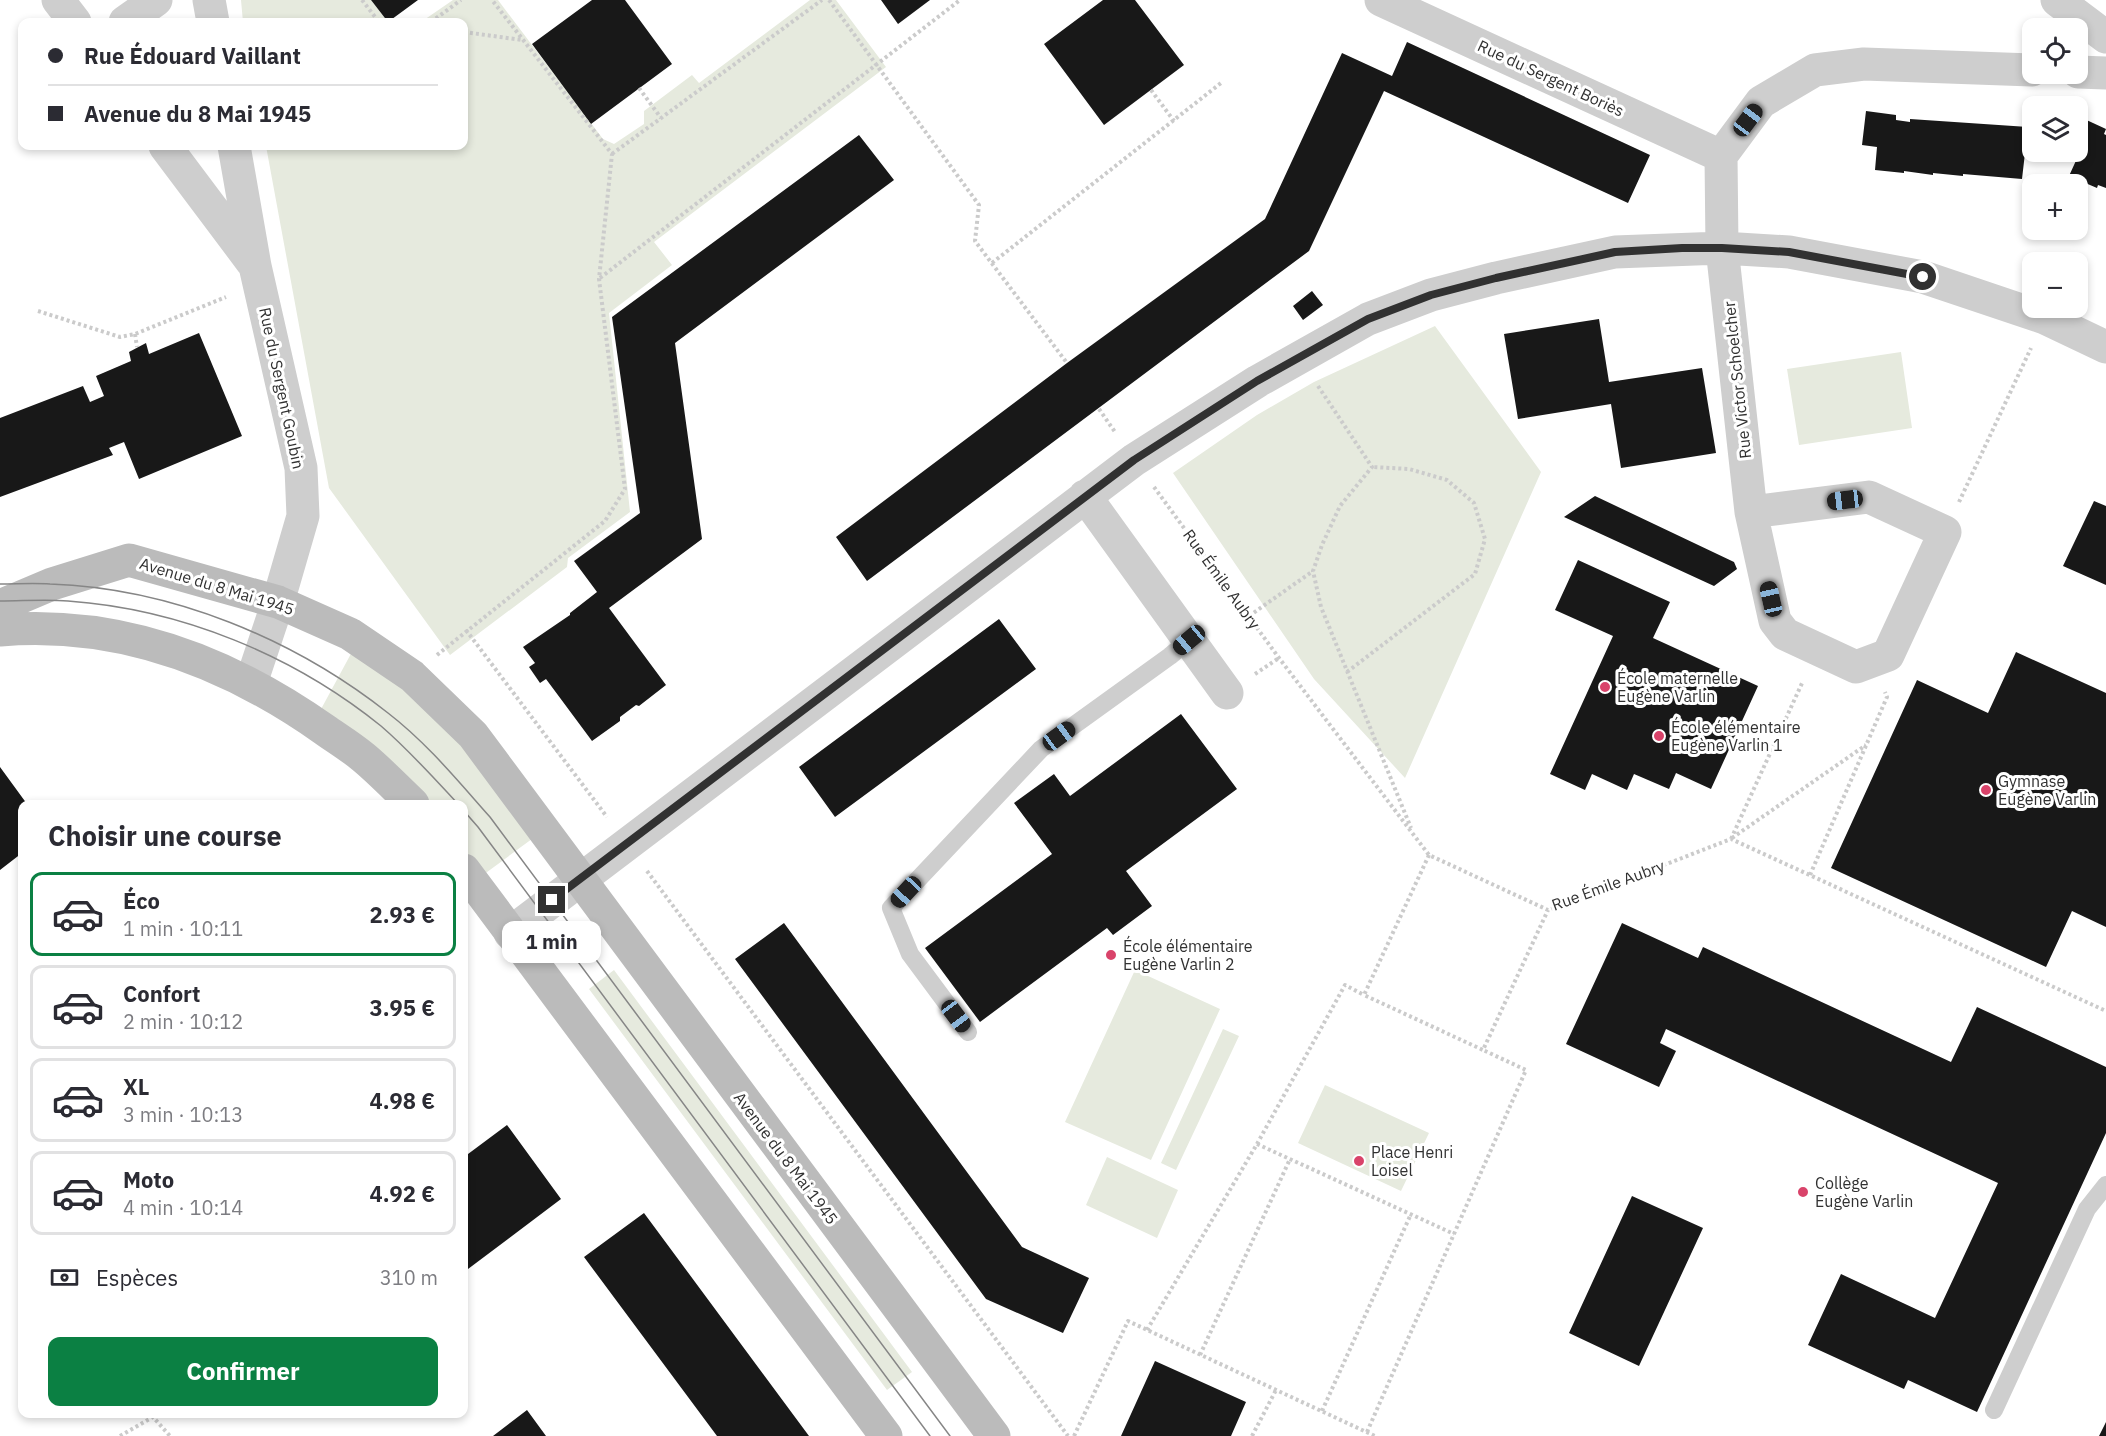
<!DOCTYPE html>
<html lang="fr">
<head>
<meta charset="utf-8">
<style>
	body { margin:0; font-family:"IBM Plex Sans",sans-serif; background:#f7f7f7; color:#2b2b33; height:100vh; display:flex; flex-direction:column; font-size:22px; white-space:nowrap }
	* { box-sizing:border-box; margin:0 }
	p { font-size:20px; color:#7c7c81 }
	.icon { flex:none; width:33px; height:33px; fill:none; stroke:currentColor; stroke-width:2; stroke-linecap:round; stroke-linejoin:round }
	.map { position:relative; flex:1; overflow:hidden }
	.panel { position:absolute; left:18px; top:800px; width:450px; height:618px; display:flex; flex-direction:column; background:#fff; border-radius:12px; box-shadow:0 3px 9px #0003 }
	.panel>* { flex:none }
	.guide { position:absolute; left:18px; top:18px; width:450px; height:132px; border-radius:12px; box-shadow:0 3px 9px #0003; display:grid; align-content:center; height:132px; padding:0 30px; background:#fff }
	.fabs { position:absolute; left:2022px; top:18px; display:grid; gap:12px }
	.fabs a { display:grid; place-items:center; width:66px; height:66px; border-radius:12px; background:#fff; box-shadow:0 3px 9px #0003; font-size:30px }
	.end { position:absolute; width:27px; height:27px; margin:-14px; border:8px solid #313131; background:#fff; box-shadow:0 0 0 3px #fff }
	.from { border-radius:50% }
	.bubble { position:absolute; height:42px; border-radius:12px; background:#fff; box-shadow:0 3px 9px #0003; font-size:20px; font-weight:700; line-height:42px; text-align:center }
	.car { position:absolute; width:18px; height:36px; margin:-18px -9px; border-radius:8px; box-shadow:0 0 4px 2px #0007; background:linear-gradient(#222 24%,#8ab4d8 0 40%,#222 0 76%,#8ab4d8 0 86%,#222 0) }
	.guide b { display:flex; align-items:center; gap:21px; height:57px; font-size:22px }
	.guide b+b { border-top:2px solid #e1e1e2 }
	.guide i { width:15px; height:15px; background:#2b2b33 }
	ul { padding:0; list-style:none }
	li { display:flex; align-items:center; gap:18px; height:84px; margin:0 12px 9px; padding:0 18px; border:3px solid #e1e1e2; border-radius:12px }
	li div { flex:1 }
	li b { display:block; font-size:22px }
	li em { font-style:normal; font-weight:700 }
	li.selected { border-color:#0b8043 }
	li>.icon { width:54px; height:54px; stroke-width:1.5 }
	h2 { padding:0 30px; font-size:27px; line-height:72px }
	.pay { display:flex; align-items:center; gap:15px; height:66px; padding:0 30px; font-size:22px }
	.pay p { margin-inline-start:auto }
	.cta { display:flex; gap:12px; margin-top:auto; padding:12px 30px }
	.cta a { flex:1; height:69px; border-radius:12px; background:#0b8043; color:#fff; font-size:24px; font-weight:700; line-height:69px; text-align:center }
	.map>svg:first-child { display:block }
	.green { fill:#e6eade }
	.building { fill:#181818 }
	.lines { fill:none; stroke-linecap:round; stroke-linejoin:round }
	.path { stroke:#cbcbcb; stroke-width:4; stroke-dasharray:3 3; stroke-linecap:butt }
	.lane { stroke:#cecece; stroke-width:18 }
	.street { stroke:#cecece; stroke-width:33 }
	.secondary { stroke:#bbb; stroke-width:33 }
	.tram { stroke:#868686; stroke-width:1.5 }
	.route { stroke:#313131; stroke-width:8 }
	.poi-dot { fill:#d9436a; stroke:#fff; stroke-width:2 }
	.labels { text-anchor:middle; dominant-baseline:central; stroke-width:6; stroke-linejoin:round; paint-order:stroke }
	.street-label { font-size:16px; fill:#313131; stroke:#fff }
	.poi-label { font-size:16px; fill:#313131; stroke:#fff; text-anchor:start }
</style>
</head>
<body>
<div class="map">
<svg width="2106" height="1436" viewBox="0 0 2106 1436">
	<rect width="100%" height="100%" fill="#fff"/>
	<!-- green -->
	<path class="green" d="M241,0H371L388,22H243Z
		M453,0H498L603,139L614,144L644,124V111L692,75L699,83L810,0H836L886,67L654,242L672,265L609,313L630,512L568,558L567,567L450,655L329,488L266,146H464V22H421Z
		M1435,326L1541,472L1405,778L1314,679L1173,473L1257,415L1314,382Z
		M1901,352L1912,428L1799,445L1787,369Z
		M353,650L429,705L536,836L483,875L464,850V804H427L320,711Z
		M614,970L912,1372L887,1390L589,989Z
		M1135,970L1220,1009L1151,1160L1065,1122Z
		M1223,1029L1239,1036L1176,1170L1161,1163Z
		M1325,1085L1429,1133L1401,1191L1298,1143Z
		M1107,1157L1178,1190L1157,1238L1086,1205Z"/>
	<!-- building -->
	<path class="building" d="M371,0H418L388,22Z
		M592,0H625L672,64L591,124L532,44Z
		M881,0H930L898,24Z
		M1103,0H1135L1184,65L1104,125L1044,44Z
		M1407,42L1650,155L1628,203L1384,91L1309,251L867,581L836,537L1067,363L1265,219L1342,53L1392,76Z
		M1866,111L1896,115V120L1910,122V119L2028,127L2022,179L1963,174V176L1933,173V175L1904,171V173L1875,170L1877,147L1862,145Z
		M2080,117L2106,129L2104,134L2106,135V188L2098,185L2097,188L2069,176L2079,154L2072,152H2078V123Z
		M859,135L894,180L675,343L702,539L609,608L666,685L639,706L636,705L620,717V721L592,741L546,679L540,683L529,667L535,663L523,647L570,615V613L597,592L574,561L640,513L612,317Z
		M1312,291L1323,305L1303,320L1293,306Z
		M1599,319L1609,382L1702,368L1716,453L1621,468L1611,404L1518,419L1504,334Z
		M199,333L242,436L139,479L124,442L109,448L113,455L0,497V418L83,386L90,402L104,396L96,376L131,361L129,352L146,343L149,354Z
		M1595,496L1734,562L1737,569L1714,586L1564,517Z
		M2094,501L2106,506V585L2063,566Z
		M1578,560L1670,602L1653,638L1758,686L1711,789L1676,773L1669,789L1634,774L1627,790L1592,774L1585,790L1550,774L1613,636L1555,610Z
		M999,619L1036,669L835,817L799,767Z
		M2016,652L2106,693V927L2072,911L2046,967L1831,868L1917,680L1988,713Z
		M1181,714L1237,789L1126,871L1152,906L1113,935L1107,928L980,1022L925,948L1052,854L1014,803L1054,774L1070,796Z
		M0,767L27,804H22V853L0,870Z
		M784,923L1022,1247L1089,1278L1063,1333L986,1299L735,959Z
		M1622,923L1698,958L1703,947L1951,1062L1977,1007L2106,1067V1133L1977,1412L1908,1380L1904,1389L1808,1345L1841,1274L1935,1318L1998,1183L1666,1029L1660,1043L1676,1051L1659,1087L1566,1044Z
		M507,1125L561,1199L464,1272V1157Z
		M1632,1196L1703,1228L1639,1366L1569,1333Z
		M644,1213L809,1436H717L584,1257Z
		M1155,1361L1246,1402L1231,1436H1121Z
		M527,1410L546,1436H493Z
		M2106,1422V1436H2099Z"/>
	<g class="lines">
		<!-- path -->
		<path class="path" d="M362,0L379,22
			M829,0L979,205L975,241L1067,363
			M431,22L461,0
			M464,32L522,40
			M639,88L661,118
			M1151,90L1174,121
			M612,154L822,0
			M992,263L1221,83
			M600,278L960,0
			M38,311L120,337L135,334L226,297
			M135,334L137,347
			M1318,386L1372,467L1340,506L1322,545L1313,571L1321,607L1411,828
			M1099,409L1115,432
			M1154,487L1279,658L1429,855L1548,910L1731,839L2106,1011
			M1959,502L2031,348
			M1249,616L1313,571
			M466,630L607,817
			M437,655L605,521L625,489L599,279L612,154L492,0
			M1347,672L1475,574L1485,539L1474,503L1447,480L1409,469L1372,467
			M1255,674L1279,658
			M1732,838L1866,745
			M1731,839L1803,681
			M1429,855L1364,995L1483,1050L1548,910
			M647,871L1068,1436
			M1810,875L1887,697L1885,692
			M1257,1144L1454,1234
			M1147,1330L1257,1144L1345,985L1364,995
			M1200,1355L1290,1159
			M1322,1411L1411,1214
			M1367,1432L1526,1070L1483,1050
			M120,1436L153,1417L170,1436
			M1074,1436L1128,1321L1375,1436
			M1252,1436L1276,1390"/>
		<!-- lane -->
		<path class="lane" d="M968,1032L910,954L891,908L1041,749L1170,656L1189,640
			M1994,1410L2087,1209L2106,1185"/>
		<!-- street -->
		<path class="street" d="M58,0L75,22
			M209,0L213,22
			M1381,0L1721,156
			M2057,0L2106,37
			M125,22L156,0
			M2078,72L2106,73
			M165,146L252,262
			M234,146L255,266L301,468L303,516L278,602L251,683
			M1085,496L1227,693
			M1751,512L1869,497L1945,532L1888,655L1856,667L1785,634L1775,621L1751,512L1722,248L1721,156L1761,102L1815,70L1864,64L2032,70
			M510,933L1134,460L1258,381L1368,319L1431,295L1496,278L1615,252L1722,248L1789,252L1923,277L2045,318L2106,347"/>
		<!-- secondary -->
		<path class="secondary" d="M0,606L52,584L129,560L278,602L350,634L412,676L473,735L994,1436
			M0,630C119,620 229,662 325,730C338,739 351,747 363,757C380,771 396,788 413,804
			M464,870L886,1436"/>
		<!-- tram -->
		<path class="tram" d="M0,584C17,584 33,583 50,584C172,588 294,639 388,713C427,743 458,781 490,817L950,1436
			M0,601C23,601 46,599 68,601C181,609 293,655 381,726C409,750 433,777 458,804
			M464,811L478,827L930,1436"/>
	</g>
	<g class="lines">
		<!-- route -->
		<path class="route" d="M552,900L1134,460L1257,381L1368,319L1431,295L1496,278L1615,252L1682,248H1722L1789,252L1923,277"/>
	</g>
	<!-- markers -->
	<g class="poi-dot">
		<circle cx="1605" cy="687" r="6"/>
		<circle cx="1659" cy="736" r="6"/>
		<circle cx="1986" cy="790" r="6"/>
		<circle cx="1111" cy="955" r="6"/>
		<circle cx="1359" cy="1161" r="6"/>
		<circle cx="1803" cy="1192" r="6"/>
	</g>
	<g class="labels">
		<!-- street labels -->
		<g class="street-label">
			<text transform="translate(1551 78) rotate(25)">Rue du Sergent Boriès</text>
			<text transform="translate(1737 380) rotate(-96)">Rue Victor Schoelcher</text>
			<text transform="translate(282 388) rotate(78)">Rue du Sergent Goubin</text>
			<text transform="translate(1222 579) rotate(54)">Rue Émile Aubry</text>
			<text transform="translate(217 586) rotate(17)">Avenue du 8 Mai 1945</text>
			<text transform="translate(1608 885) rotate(-20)">Rue Émile Aubry</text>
			<text transform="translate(786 1158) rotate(53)">Avenue du 8 Mai 1945</text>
		</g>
		<!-- poi labels -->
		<g class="poi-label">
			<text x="1617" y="678">École maternelle<tspan x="1617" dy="18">Eugène Varlin</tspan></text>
			<text x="1671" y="727">École élémentaire<tspan x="1671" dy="18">Eugène Varlin 1</tspan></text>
			<text x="1998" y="781">Gymnase<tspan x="1998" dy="18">Eugène Varlin</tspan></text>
			<text x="1123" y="946">École élémentaire<tspan x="1123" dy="18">Eugène Varlin 2</tspan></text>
			<text x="1371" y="1152">Place Henri<tspan x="1371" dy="18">Loisel</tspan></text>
			<text x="1815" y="1183">Collège<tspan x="1815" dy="18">Eugène Varlin</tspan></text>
		</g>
	</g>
</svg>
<div class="fabs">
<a><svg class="icon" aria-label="locate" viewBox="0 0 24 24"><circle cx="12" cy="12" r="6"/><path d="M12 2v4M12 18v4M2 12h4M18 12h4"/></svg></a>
<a><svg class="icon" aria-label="layers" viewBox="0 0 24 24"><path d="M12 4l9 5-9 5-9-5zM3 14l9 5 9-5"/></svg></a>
<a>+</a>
<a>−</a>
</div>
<i class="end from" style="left:1923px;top:277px"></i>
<i class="end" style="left:552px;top:900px"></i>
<div class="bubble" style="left:502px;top:921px;width:99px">1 min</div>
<i class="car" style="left:1748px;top:120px;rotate:37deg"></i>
<i class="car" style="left:1845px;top:500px;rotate:263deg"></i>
<i class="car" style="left:1771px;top:599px;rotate:347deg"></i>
<i class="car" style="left:1189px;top:640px;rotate:230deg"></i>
<i class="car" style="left:1059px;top:736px;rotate:54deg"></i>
<i class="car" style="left:906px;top:892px;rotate:223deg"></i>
<i class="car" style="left:956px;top:1016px;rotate:143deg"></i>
<div class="guide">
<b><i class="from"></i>Rue Édouard Vaillant</b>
<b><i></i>Avenue du 8 Mai 1945</b>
</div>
<section class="panel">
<h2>Choisir une course</h2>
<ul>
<li class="selected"><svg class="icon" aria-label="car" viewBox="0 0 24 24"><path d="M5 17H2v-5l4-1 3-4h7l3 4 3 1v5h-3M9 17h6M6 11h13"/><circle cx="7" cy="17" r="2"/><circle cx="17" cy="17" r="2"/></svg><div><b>Éco</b><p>1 min · 10:11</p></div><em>2.93 €</em></li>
<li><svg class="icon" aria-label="car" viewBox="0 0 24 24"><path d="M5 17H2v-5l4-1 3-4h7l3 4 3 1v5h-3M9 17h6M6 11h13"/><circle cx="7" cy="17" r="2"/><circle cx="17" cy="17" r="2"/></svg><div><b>Confort</b><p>2 min · 10:12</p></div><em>3.95 €</em></li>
<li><svg class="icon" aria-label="car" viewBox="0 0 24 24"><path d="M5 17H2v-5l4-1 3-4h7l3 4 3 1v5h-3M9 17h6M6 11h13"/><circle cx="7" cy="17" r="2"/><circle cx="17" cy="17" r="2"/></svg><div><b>XL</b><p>3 min · 10:13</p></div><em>4.98 €</em></li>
<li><svg class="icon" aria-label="car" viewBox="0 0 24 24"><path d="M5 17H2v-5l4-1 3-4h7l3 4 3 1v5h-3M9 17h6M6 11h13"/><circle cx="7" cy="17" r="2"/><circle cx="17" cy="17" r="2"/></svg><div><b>Moto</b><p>4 min · 10:14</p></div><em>4.92 €</em></li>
</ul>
<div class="pay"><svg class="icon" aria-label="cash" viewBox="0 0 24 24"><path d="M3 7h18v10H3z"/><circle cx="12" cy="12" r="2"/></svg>Espèces<p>310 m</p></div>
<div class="cta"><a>Confirmer</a></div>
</section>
</div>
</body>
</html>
